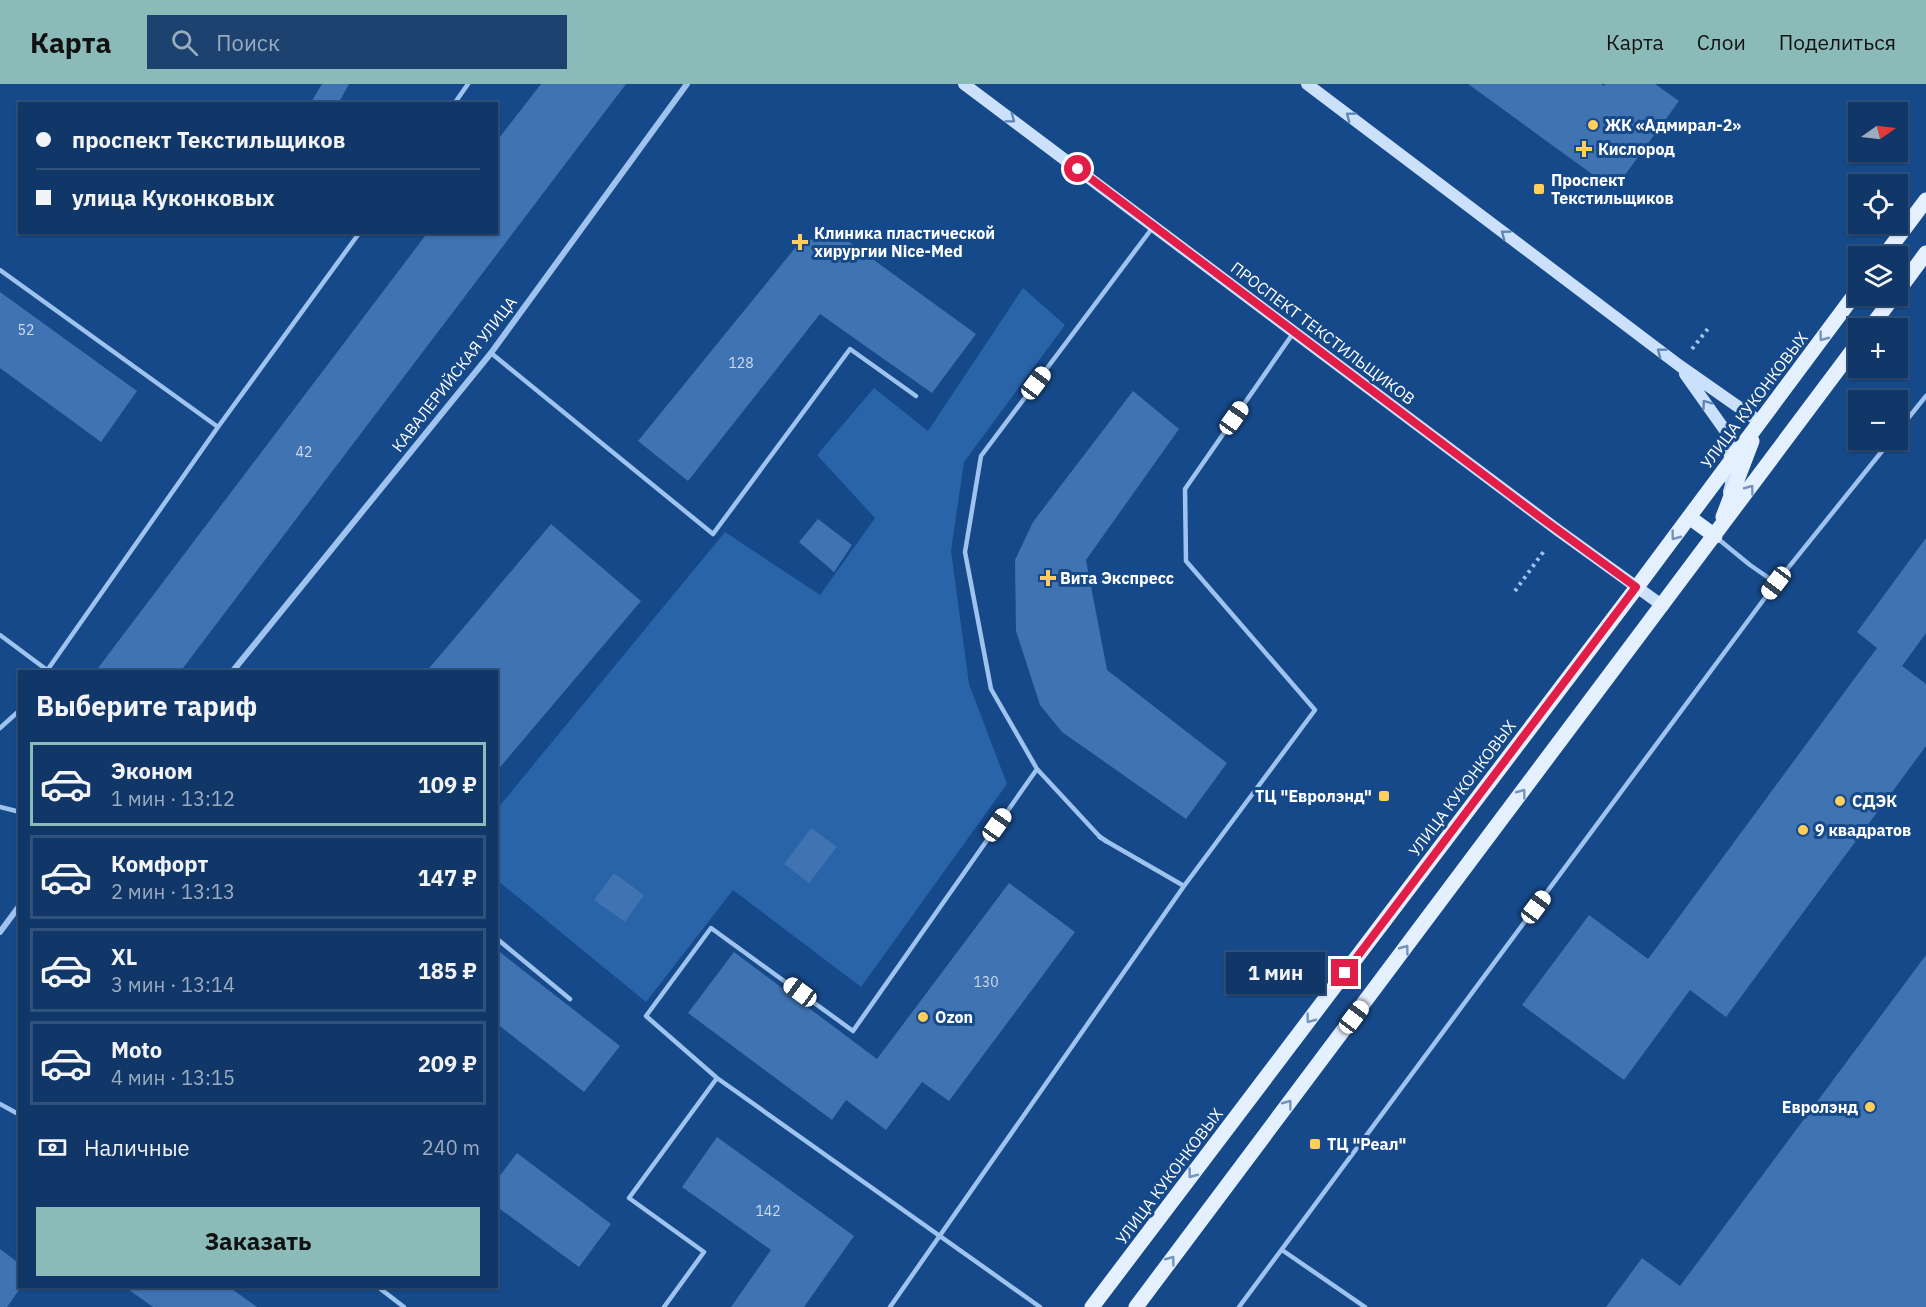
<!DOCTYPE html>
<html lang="ru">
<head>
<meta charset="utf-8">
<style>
	body { margin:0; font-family:"IBM Plex Sans",sans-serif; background:#1e4270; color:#f1f3f6; height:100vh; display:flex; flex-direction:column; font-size:22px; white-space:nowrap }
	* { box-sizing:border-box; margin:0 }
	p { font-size:20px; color:#9cacc0 }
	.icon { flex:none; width:33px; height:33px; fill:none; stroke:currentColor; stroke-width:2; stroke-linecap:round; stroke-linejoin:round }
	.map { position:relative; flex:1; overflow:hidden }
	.sheet { position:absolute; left:18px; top:586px; width:480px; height:618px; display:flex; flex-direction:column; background:#103767; border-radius:0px; box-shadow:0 2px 4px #0004,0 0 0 2px #30517b }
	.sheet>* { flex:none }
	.guide { position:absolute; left:18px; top:18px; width:480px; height:132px; border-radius:0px; box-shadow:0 2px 4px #0004,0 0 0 2px #30517b; display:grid; align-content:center; height:132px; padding:0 18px; background:#103767 }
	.needle { width:39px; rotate:76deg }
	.controls { position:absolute; left:1848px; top:18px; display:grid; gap:12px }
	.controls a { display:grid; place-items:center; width:60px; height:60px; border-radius:0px; background:#103767; box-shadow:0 2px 4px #0004,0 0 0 2px #30517b; font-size:30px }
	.end { position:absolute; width:27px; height:27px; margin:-14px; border:8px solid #e11d48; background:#fff; box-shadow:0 0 0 3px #fff }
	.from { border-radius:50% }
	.bubble { position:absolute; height:42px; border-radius:0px; background:#103767; box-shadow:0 2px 4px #0004,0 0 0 2px #30517b; font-size:20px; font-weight:700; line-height:42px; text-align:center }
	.car { position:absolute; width:18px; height:36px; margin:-18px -9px; border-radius:8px; box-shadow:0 0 4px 2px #0007; background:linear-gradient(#fff 24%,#345 0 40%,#fff 0 76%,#345 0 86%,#fff 0) }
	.guide b { display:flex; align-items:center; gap:21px; height:57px; font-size:22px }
	.guide b+b { border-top:2px solid #30517b }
	.guide i { width:15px; height:15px; background:#f1f3f6 }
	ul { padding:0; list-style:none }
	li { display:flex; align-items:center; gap:18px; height:84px; margin:0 12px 9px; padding:0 6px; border:3px solid #30517b; border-radius:0px }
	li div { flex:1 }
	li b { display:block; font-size:22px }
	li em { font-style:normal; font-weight:700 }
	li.selected { border-color:#8bbbb9 }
	li>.icon { width:54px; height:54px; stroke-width:1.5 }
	h2 { padding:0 18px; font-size:27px; line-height:72px }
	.pay { display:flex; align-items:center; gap:15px; height:66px; padding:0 18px; font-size:22px }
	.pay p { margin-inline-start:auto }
	.cta { display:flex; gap:12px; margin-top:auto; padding:12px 18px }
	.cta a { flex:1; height:69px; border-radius:0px; background:#8bbbb9; color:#111; font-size:24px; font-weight:700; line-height:69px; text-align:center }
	header { display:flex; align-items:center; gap:36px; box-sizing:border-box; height:84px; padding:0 30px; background:#8bbbb9; color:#111 }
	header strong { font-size:28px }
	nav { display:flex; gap:33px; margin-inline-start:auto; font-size:21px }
	.search { width:420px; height:54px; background:#1e4270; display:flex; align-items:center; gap:15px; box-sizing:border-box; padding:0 21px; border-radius:0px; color:#9cacc0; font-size:22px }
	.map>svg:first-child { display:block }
	.green { fill:#2963a8 }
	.building { fill:#3f73b2 }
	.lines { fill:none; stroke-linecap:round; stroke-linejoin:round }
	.path { stroke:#9ec3ee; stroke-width:4; stroke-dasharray:3 4.5; stroke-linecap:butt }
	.service { stroke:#9ec3ee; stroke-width:4.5 }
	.pedestrian { stroke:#9ec3ee; stroke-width:5 }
	.minor { stroke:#9ec3ee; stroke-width:6 }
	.secondary { stroke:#cbe0fa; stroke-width:12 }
	.primary { stroke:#e5f0ff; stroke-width:15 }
	.oneway { stroke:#5e85b6 }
	.oneway2 { stroke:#7394be }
	.route { stroke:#e11d48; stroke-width:8 }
	.poi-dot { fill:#ffce5b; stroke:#164989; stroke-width:2 }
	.labels { text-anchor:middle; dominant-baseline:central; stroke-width:6; stroke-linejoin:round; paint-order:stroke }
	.number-label { font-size:14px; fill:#cfdcec }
	.poi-label { font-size:16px; font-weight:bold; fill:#fff; stroke:#164989; text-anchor:start }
	.street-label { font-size:16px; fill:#fff; stroke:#164989 }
</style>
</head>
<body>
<header>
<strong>Карта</strong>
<div class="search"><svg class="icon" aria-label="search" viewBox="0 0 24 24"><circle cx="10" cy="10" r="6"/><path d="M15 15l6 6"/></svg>Поиск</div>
<nav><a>Карта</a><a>Слои</a><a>Поделиться</a></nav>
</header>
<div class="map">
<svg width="1926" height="1223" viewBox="0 0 1926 1223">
	<rect width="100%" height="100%" fill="#164989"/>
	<!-- green -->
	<path class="green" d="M1023,204L1065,241L964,378L951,467L969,600L1007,700L861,903L733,806L646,918L497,796V725L725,448L820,511L875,434L817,371L874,304L928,347Z"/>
	<!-- building -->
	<path class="building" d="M322,0H349L338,20H310Z
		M541,0H626L180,588H95L428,148H496V58Z
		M1468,0H1601L1604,2L1605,0H1655L1679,17L1614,106Z
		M838,150L976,250L932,309L820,230L688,397L638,357L800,158Z
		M0,208L137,307L101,358L0,284Z
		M1133,307L1179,345L1086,476L1107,586L1227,679L1186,735L1062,648L1040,621L1016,547L1015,476L1033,438Z
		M818,435L852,461L834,488L799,458Z
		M551,440L641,517L496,688V588H426Z
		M1926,454V549L1902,582L1926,600V662L1726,933L1690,906L1624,996L1522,921L1589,831L1648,875L1877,564L1857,548Z
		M811,744L837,763L809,799L784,780Z
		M614,789L644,811L625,838L594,816Z
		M1009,799L1075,848L949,1017L922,998L886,1046L846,1016L832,1036L688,929L734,868L877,975Z
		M496,865L620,962L584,1008L496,939Z
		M1926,871V1223H1606L1642,1174L1680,1202Z
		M717,1053L854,1152L804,1223H731L771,1166L682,1103Z
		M517,1069L611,1140L579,1183L496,1122V1097Z
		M0,1165L20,1180V1203H21L7,1223H0Z
		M125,1203H229L257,1223H153Z"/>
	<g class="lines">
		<!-- path -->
		<path class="path" d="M1692,265L1710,242
			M1515,507L1544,467"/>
		<!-- service -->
		<path class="service" d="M454,20L468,0
			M0,186L218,343L360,148
			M491,269L713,450L850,265L916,312
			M1898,347L1926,312
			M1717,454L1750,481L1776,499L1891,356
			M0,551L47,586
			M46,588L218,343
			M0,644L20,626
			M1037,685L1100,753
			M0,723L20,728
			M1106,757L1184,802
			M496,854L570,915
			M717,994L646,932L711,844L853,947L1037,685L991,605L965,468L981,372L1153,143
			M0,1020L20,1031
			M1282,1166L1365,1223
			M378,1203L404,1223
			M664,1223L704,1168L629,1114L717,994L1040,1223
			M890,1223L1184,802L1315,626L1186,477L1185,405L1294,248
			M1239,1223L1776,499"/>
		<!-- pedestrian -->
		<path class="pedestrian" d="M1100,753L1106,757"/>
		<!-- minor -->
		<path class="minor" d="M232,588L491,269L687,0
			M0,848L20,821"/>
		<!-- secondary -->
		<path class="secondary" d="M964,0L1559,447L1663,522
			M1307,0L1680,282L1760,338
			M1685,290L1729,352L1731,401L1729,408"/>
		<!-- primary -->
		<path class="primary" d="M1884,172L1926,116
			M1898,207L1926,169
			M1870,244L1894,212
			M1689,433L1715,452
			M1723,433L1752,357
			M1092,1223L1637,503L1858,206
			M1136,1223L1858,259"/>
	</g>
	<!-- one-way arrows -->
	<defs><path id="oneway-chevron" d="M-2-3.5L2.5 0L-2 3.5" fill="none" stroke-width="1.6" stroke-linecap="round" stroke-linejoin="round" transform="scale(1.5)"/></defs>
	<g class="oneway">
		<use href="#oneway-chevron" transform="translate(1350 32) rotate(-143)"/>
		<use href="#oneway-chevron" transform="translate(1011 35) rotate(37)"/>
		<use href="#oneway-chevron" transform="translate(1505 150) rotate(-143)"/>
		<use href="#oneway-chevron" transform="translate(1661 268) rotate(-143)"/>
		<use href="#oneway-chevron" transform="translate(1706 320) rotate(-125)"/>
	</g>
	<g class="oneway2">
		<use href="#oneway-chevron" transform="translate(1823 253) rotate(127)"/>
		<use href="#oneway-chevron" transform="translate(1750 405) rotate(-53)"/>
		<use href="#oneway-chevron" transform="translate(1675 452) rotate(127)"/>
		<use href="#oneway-chevron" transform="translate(1522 709) rotate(-53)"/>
		<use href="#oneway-chevron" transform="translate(1405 865) rotate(-53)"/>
		<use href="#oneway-chevron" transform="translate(1310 935) rotate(127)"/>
		<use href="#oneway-chevron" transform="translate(1288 1020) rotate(-53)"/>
		<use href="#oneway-chevron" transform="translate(1192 1090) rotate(127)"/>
		<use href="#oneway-chevron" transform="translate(1171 1176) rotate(-53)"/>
	</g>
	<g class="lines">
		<!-- route -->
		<path class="route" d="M1078,85L1540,433L1636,503L1345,889"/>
	</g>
	<!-- markers -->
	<g class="poi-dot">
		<circle cx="1593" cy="41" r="6"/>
		<path d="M1581 56h6v6h6v6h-6v6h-6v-6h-6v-6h6z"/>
		<rect x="1533" y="99" width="12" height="12" rx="3"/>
		<path d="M797 149h6v6h6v6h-6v6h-6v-6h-6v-6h6z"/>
		<path d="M1045 485h6v6h6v6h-6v6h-6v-6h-6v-6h6z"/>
		<rect x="1378" y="706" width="12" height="12" rx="3"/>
		<circle cx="1840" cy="717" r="6"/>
		<circle cx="1803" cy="746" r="6"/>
		<circle cx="923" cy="933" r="6"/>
		<circle cx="1870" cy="1023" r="6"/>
		<rect x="1309" y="1054" width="12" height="12" rx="3"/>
	</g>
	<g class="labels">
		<!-- number labels -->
		<g class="number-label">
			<text x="26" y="246">52</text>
			<text x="741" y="279">128</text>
			<text x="304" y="368">42</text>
			<text x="986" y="898">130</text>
			<text x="768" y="1127">142</text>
		</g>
		<!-- poi labels -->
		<g class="poi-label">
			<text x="1605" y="41">ЖК «Адмирал-2»</text>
			<text x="1598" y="65">Кислород</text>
			<text x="1551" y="96">Проспект<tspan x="1551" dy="18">Текстильщиков</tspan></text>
			<text x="814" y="149">Клиника пластической<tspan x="814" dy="18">хирургии Nice-Med</tspan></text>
			<text x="1060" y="494">Вита Экспресс</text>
			<text x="1372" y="712" text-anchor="end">ТЦ "Евролэнд"</text>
			<text x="1852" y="717">СДЭК</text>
			<text x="1815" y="746">9 квадратов</text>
			<text x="935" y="933">Ozon</text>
			<text x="1858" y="1023" text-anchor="end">Евролэнд</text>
			<text x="1327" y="1060">ТЦ "Реал"</text>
		</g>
		<!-- street labels -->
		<g class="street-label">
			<text transform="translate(1323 249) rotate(37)">ПРОСПЕКТ ТЕКСТИЛЬЩИКОВ</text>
			<text transform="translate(454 290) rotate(-52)">КАВАЛЕРИЙСКАЯ УЛИЦА</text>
			<text transform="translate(1754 316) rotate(-53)">УЛИЦА КУКОНКОВЫХ</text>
			<text transform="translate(1462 704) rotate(-53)">УЛИЦА КУКОНКОВЫХ</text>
			<text transform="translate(1169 1092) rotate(-53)">УЛИЦА КУКОНКОВЫХ</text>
		</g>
	</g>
</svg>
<div class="controls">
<a><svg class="needle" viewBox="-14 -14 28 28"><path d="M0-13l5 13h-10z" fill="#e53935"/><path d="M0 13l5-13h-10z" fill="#9cacc0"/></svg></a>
<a><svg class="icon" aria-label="locate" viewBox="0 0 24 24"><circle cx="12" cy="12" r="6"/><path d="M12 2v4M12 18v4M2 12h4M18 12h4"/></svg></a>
<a><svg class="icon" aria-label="layers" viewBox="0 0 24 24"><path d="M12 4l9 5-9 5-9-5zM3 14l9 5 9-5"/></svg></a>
<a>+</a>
<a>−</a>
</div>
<i class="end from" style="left:1078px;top:85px"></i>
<i class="end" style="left:1345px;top:889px"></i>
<div class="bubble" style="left:1226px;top:868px;width:99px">1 мин</div>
<i class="car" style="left:1036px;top:299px;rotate:37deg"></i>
<i class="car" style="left:1234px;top:334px;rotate:35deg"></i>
<i class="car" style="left:1776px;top:499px;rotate:217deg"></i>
<i class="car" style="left:997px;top:741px;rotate:35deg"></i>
<i class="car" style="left:1536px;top:823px;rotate:37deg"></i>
<i class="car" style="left:800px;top:908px;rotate:306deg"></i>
<i class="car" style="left:1354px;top:933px;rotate:37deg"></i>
<div class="guide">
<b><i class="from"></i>проспект Текстильщиков</b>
<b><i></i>улица Куконковых</b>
</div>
<section class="sheet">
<h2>Выберите тариф</h2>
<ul>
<li class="selected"><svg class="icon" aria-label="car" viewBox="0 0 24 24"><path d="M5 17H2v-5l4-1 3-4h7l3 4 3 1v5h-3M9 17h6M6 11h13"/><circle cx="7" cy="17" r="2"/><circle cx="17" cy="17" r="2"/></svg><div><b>Эконом</b><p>1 мин · 13:12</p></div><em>109 ₽</em></li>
<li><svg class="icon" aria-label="car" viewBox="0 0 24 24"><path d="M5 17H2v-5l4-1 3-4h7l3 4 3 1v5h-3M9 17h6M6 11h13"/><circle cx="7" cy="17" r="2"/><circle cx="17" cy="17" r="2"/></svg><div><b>Комфорт</b><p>2 мин · 13:13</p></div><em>147 ₽</em></li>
<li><svg class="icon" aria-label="car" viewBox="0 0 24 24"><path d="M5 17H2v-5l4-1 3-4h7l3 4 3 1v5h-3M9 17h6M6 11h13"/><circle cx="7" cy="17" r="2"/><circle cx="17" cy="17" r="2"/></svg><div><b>XL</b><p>3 мин · 13:14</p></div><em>185 ₽</em></li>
<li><svg class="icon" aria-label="car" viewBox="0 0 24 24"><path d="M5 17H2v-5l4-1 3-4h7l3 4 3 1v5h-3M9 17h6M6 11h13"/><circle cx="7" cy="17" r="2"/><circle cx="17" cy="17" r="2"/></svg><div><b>Moto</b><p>4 мин · 13:15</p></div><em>209 ₽</em></li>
</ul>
<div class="pay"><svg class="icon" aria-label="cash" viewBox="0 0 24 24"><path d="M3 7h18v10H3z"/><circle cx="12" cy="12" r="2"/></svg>Наличные<p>240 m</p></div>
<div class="cta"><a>Заказать</a></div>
</section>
</div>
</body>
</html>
